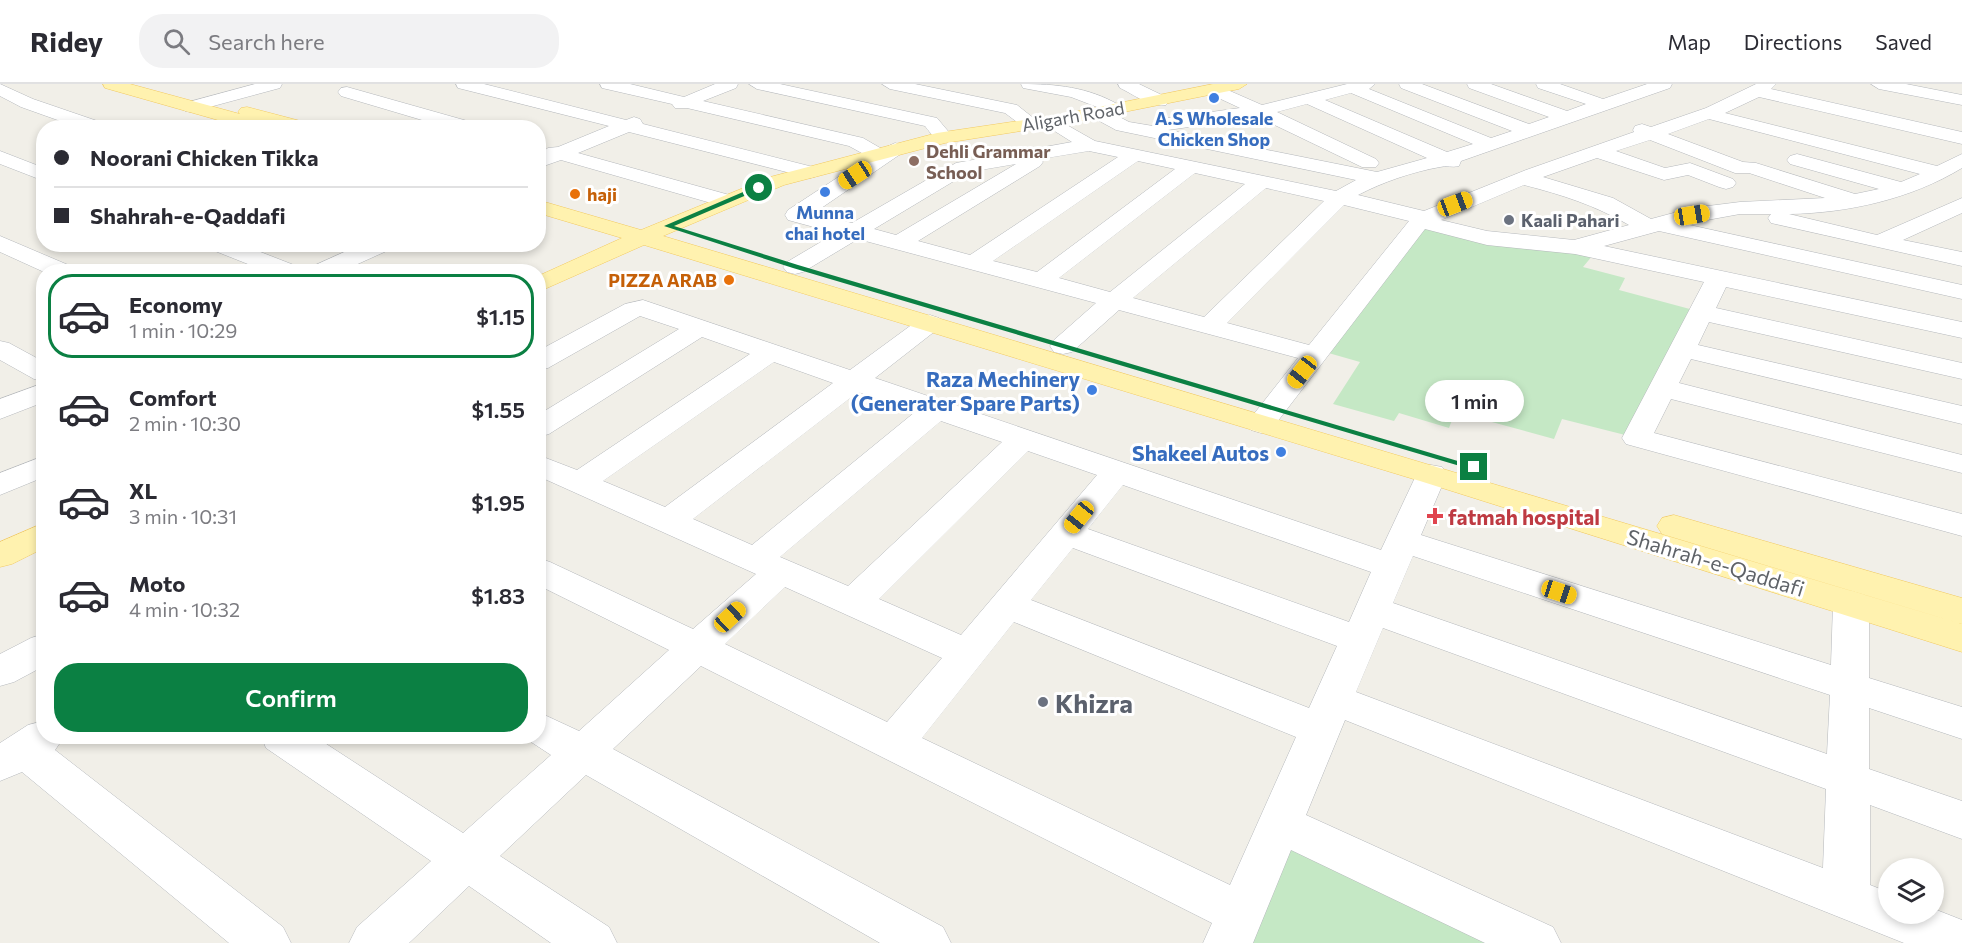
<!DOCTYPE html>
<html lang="en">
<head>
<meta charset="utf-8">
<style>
	body { margin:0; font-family:Commissioner,sans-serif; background:#f2f2f3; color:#2b2b33; height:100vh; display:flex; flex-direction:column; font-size:22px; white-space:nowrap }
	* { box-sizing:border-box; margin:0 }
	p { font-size:20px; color:#7c7c81 }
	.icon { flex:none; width:33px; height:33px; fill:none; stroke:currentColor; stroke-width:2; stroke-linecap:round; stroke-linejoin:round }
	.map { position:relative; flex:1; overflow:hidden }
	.details { position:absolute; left:36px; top:180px; width:510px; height:480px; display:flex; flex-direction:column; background:#fff; border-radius:24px; box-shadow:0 3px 9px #0003 }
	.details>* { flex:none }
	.top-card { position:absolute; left:36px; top:36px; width:510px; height:132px; border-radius:24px; box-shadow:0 3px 9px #0003; display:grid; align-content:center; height:132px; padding:0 18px; background:#fff }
	.fabs { position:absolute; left:1878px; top:774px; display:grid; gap:12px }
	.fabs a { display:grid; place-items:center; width:66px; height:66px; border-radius:50%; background:#fff; box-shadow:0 3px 9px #0003; font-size:30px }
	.end { position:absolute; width:27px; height:27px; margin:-14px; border:8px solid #0b8043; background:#fff; box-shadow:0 0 0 3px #fff }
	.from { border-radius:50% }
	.bubble { position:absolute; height:42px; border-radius:21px; background:#fff; box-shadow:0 3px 9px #0003; font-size:20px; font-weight:600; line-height:42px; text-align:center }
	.car { position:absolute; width:18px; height:36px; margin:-18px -9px; border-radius:8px; box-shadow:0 0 4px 2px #0007; background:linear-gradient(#f5c518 24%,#345 0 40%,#f5c518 0 76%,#345 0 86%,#f5c518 0) }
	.top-card b { display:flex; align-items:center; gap:21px; height:57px; font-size:22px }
	.top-card b+b { border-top:2px solid #e1e1e2 }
	.top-card i { width:15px; height:15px; background:#2b2b33 }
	ul { padding:10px 0 0; list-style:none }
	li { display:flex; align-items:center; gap:18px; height:84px; margin:0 12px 9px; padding:0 6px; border:3px solid transparent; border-radius:24px }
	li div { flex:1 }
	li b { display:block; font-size:22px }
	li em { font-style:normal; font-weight:600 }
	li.on { border-color:#0b8043 }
	li>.icon { width:54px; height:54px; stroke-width:1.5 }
	.button { display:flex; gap:12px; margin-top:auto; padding:12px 18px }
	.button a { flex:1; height:69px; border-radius:24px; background:#0b8043; color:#fff; font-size:24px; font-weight:600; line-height:69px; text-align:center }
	header { display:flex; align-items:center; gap:36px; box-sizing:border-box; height:84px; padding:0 30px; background:#fff; border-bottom:2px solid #e1e1e2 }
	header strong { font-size:28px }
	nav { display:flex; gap:33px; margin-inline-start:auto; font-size:21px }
	.search { width:420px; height:54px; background:#f2f2f3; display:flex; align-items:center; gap:15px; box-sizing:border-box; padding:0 21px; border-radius:24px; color:#7c7c81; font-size:22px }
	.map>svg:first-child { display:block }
	.green { fill:#c5e8c5 }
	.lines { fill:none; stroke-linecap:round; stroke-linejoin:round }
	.minor-casing { stroke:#b5b8bc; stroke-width:1 }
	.major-casing { stroke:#f2c960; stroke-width:1 }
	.minor { fill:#fff; fill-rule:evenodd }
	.major { fill:#fff2af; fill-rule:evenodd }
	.route { fill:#0b8043 }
	.shop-dot { fill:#3f7fe0; stroke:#fff; stroke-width:2 }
	.education-dot { fill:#8d6e63; stroke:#fff; stroke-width:2 }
	.food-dot { fill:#e8710a; stroke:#fff; stroke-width:2 }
	.worship-dot { fill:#6b7280; stroke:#fff; stroke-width:2 }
	.health-dot { fill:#e0444e; stroke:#fff; stroke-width:2 }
	.labels { text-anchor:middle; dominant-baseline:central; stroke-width:6; stroke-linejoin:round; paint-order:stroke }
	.far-street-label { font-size:18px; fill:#5f6368; stroke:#fff }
	.far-shop-label { font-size:18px; font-weight:bold; fill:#366cbe; stroke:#fff }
	.far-education-label { font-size:18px; font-weight:bold; fill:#785e54; stroke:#fff; text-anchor:start }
	.far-food-label { font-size:18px; font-weight:bold; fill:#c56008; stroke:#fff; text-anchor:start }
	.far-worship-label { font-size:18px; font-weight:bold; fill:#5b616d; stroke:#fff; text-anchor:start }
	.shop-label { font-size:21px; font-weight:bold; fill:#366cbe; stroke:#fff; text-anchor:end }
	.health-label { font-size:21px; font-weight:bold; fill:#be3a42; stroke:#fff; text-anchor:start }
	.street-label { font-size:21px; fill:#5f6368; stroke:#fff }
	.near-worship-label { font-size:26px; font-weight:bold; fill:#5b616d; stroke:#fff; text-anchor:start }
</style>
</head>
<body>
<header>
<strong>Ridey</strong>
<div class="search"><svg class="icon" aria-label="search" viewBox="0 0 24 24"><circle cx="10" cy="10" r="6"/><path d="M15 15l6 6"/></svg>Search here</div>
<nav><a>Map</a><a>Directions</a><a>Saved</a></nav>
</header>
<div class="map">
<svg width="1962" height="859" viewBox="0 0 1962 859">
	<rect width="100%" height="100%" fill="#f1efe8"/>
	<!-- green -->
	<path class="green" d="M1423,143L1593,171L1583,183L1625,194L1619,206L1701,228L1637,354L1562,335L1554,355L1455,328L1449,344L1399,329L1394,337L1333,320L1360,278L1325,268Z
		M1278,739L1526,859H1226Z"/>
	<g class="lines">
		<defs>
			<path id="minor" d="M0,0L33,15L106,40L108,44H80L21,23L0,12Z
				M255,0H282L280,4L191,28L185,27L182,23L185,19Z
				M456,0H484L626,36L634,33L640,35L643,40L817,84L820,88L817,92L810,94L629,48L578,69L733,112L736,117L733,122L725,123L561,76L538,84V71L548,64L558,63L609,42L458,4Z
				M600,0H630L684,13L715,0H738L736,4L703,17L863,54L882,65L895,59L902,61L905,65L902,69L814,129L852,139L956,79L1072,58L1045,41L1042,37L1045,33L1051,32L1095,57L1336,107L1356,96L1116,46L1092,33L1089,29L1097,23L1071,13L1023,4L1021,0C1056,0 1088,3 1119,21L1122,25L1114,30L1129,38L1153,42L1154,37L1161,35L1240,24L1208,9L1205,5L1214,0L1262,21L1347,0H1375L1369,5L1491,54L1512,47L1401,4L1399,0H1422L1529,40L1549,33L1469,4L1467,0H1491L1567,27L1586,20L1538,4L1536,0H1560L1603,15L1647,0H1672L1670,4L1461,77L1459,82C1452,84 1447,81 1440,83C1412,88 1383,98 1358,111L1424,127L1526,86L1634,48L1633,46L1635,42L1642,40L1651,43L1706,24L1756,0H1776L1771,5L1962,48V60L1759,13L1725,29L1937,82L1962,70V84C1911,115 1848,129 1789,130L1877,151L1962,114V129L1903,156L1962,168V182L1771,139L1768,134L1771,130H1740L1685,140L1962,201V215L1659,147L1604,162L1962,238V254L1726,203L1716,224L1962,279V295L1709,238L1698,261L1962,322V340L1691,275L1679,299L1962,371V389L1671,315L1654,349L1962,430V452L1626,360L1622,354L1704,198L1575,170L1487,161L1425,145L1271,346L1261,349L1251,346L1246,340L1298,274L1119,226L1072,268L1063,270L1054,268L1050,262L1054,256L1096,219L858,155L803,188L795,190L787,188L783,183L787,178L836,149L788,136L785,131L788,126L869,73L849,62L687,24H675L672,20L602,4ZM1351,9L1473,60L1447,68L1325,16ZM1307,20L1427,74L1377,88L1168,46L1258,33L1362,83H1376L1379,79L1376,75L1277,28ZM1709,35L1920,90L1901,98L1797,70L1790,72L1787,76L1790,80L1879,105L1855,110L1756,79L1743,78L1668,50ZM1650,56L1735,89H1749L1825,114L1740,118L1692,124L1651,135L1613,114L1543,93L1597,74L1664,96L1688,91L1719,103L1726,105L1733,103L1736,99L1733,95L1690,79L1665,84L1616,67ZM1089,67L1118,73L970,171L918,157L1040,82L1043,78L1041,75ZM1138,77L1175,85L1037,188L993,177ZM1016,80L896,151L874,145L969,88ZM1195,89L1245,100L1110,208L1059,194ZM1524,101C1563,111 1594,121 1629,141L1574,156L1487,147L1441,136ZM1266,104L1324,117L1204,233L1133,214ZM1344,121L1409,137L1309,261L1227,239Z
				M749,0H780L937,34L953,53L951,57C937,60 933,52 925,42L757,5Z
				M882,0H915L1017,21L1041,40L1039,44H1025L1005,29L890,5Z
				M1118,0H1139L1166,13L1169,17L1166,21C1151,24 1133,10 1120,4Z
				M1871,0H1906L1962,11V21L1879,5Z
				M347,3L478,40L480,44H449L341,12L338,8L341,4Z
				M0,67L44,84V97L0,80Z
				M0,152L73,183L77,188H44L0,168Z
				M207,160H240L299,183L303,188H268L210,165Z
				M362,160H394L391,165L340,188H307L311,183Z
				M643,216L850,286L921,234L930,231L939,234L943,239L939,244L875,294L1381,466L1420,383L1431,381L1442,383L1447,390L1421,451L1831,581L1833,520L1838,511L1851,507L1864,511L1869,520V594L1962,623V655L1869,624V685L1962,717V755L1870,721V801L1888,808V830H1934V825L1962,836V859H1904L1345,636L1306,731L1553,843L1561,859H1485L1291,766L1253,859H1203L1212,839L701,582L613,665L943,843L951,859H880L586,691L500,772L609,843L617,859H551L469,802L409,859H349L357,843L431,777L266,664L261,652H314L463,749L551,671L522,652H538V628L579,647L669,566L538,501V474L550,478L693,545L756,490L538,392V371L577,386L750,270L702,253L549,350L538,353V331L679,245L640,232L548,284L538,286V267L625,220ZM774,278L833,299L665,423L603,397ZM858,308L915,328L752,461L693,435ZM941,337L1002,358L848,502L780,473ZM1028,367L1097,391L961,551L879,515ZM1123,401L1371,488L1349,538L1088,445ZM1073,464L1337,562L1309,624L1031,516ZM1413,472L1830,611L1827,670L1393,519ZM785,503L942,574L887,638L725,560ZM1014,538L1296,653L1230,801L922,654ZM1383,544L1826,705L1823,784L1356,608Z
				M0,257L9,259L44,278V297L34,295L0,276Z
				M44,299V318L0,335V315Z
				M44,372V393L0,411V389Z
				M44,550V582L14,598L0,602V570L31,554Z
				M44,637V652L64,653L55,666L283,843L291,859H229L22,688L0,697V659L28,641Z"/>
			<path id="major" d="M103,0H130L240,30L238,28L241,24L247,23L312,40L314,44L276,42L277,44H246L105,4Z
				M1213,0H1247L1239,5L1059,41L945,59L784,101L663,152L1962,540V568L1420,397L644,161L538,208V192L622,154L538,129V116L641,146L770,93L937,49L1059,31Z
				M1674,431L1962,514V540L1662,450L1657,442L1662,434Z
				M44,439V464L12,480L0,483V458Z"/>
		</defs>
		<!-- minor casing -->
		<use href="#minor" class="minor-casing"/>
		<!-- major casing -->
		<use href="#major" class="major-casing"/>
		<!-- minor -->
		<use href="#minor" class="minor"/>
		<!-- major -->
		<use href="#major" class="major"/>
	</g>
	<!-- route -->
	<path class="route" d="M757,102L763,104L674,142L798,181L1478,383L1470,385L793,184L664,142Z"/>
	<!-- markers -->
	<g class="shop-dot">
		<circle cx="1214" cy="14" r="6"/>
		<circle cx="825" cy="108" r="6"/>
		<circle cx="1092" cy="306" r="6"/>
		<circle cx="1281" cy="368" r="6"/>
	</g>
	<circle class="education-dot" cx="914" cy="77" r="6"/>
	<g class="food-dot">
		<circle cx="575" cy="110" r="6"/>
		<circle cx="729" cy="196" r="6"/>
	</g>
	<g class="worship-dot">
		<circle cx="1509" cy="136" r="6"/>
		<circle cx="1043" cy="618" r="6"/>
	</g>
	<path class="health-dot" d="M1432 423h6v6h6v6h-6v6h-6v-6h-6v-6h6z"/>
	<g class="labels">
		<!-- far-street labels -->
		<g class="far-street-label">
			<text transform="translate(1073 32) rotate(-10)">Aligarh Road</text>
		</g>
		<!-- far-shop labels -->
		<g class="far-shop-label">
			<text x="1214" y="34">A.S Wholesale<tspan x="1214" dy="21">Chicken Shop</tspan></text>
			<text x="825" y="128">Munna<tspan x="825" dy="21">chai hotel</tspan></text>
		</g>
		<!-- far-education labels -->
		<g class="far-education-label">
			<text x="926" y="67">Dehli Grammar<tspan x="926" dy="21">School</tspan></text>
		</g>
		<!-- far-food labels -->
		<g class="far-food-label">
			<text x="587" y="110">haji</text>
			<text x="717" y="196" text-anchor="end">PIZZA ARAB</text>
		</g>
		<!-- far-worship labels -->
		<g class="far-worship-label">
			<text x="1521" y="136">Kaali Pahari</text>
		</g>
		<!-- shop labels -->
		<g class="shop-label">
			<text x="1080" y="294">Raza Mechinery<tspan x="1080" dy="24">(Generater Spare Parts)</tspan></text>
			<text x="1269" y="368">Shakeel Autos</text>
		</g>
		<!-- health labels -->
		<g class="health-label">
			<text x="1448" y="432">fatmah hospital</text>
		</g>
		<!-- street labels -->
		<g class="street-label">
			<text transform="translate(1716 478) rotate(17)">Shahrah-e-Qaddafi</text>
		</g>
		<!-- near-worship labels -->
		<g class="near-worship-label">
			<text x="1055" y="618">Khizra</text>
		</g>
	</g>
</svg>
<div class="fabs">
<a><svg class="icon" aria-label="layers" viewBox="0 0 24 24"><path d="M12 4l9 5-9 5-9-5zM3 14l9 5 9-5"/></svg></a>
</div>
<i class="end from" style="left:759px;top:104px"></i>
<i class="end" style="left:1474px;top:383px"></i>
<div class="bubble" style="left:1425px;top:296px;width:99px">1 min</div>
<i class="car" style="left:855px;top:91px;rotate:237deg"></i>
<i class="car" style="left:1455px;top:120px;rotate:69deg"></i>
<i class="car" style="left:1692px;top:131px;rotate:81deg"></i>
<i class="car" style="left:1302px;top:288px;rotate:218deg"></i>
<i class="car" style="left:1079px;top:433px;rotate:219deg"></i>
<i class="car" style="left:1559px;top:508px;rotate:108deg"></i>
<i class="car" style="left:730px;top:533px;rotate:47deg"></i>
<div class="top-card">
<b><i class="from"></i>Noorani Chicken Tikka</b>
<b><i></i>Shahrah-e-Qaddafi</b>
</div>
<section class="details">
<ul>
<li class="on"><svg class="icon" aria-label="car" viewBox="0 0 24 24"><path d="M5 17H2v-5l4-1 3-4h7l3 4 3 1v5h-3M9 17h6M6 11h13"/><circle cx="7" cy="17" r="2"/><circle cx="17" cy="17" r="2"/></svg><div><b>Economy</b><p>1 min · 10:29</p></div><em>$1.15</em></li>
<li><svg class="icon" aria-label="car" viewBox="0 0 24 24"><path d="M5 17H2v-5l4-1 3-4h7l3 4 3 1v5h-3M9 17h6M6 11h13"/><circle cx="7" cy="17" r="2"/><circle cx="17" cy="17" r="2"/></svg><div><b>Comfort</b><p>2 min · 10:30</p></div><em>$1.55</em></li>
<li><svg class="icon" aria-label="car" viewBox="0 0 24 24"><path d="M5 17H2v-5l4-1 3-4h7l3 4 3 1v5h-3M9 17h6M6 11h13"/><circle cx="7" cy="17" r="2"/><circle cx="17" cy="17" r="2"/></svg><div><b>XL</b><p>3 min · 10:31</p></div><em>$1.95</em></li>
<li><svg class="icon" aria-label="car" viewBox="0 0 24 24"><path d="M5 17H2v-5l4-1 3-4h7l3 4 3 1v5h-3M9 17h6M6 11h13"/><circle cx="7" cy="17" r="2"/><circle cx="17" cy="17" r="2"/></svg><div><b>Moto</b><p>4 min · 10:32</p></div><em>$1.83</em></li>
</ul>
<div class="button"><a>Confirm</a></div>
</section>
</div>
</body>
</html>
